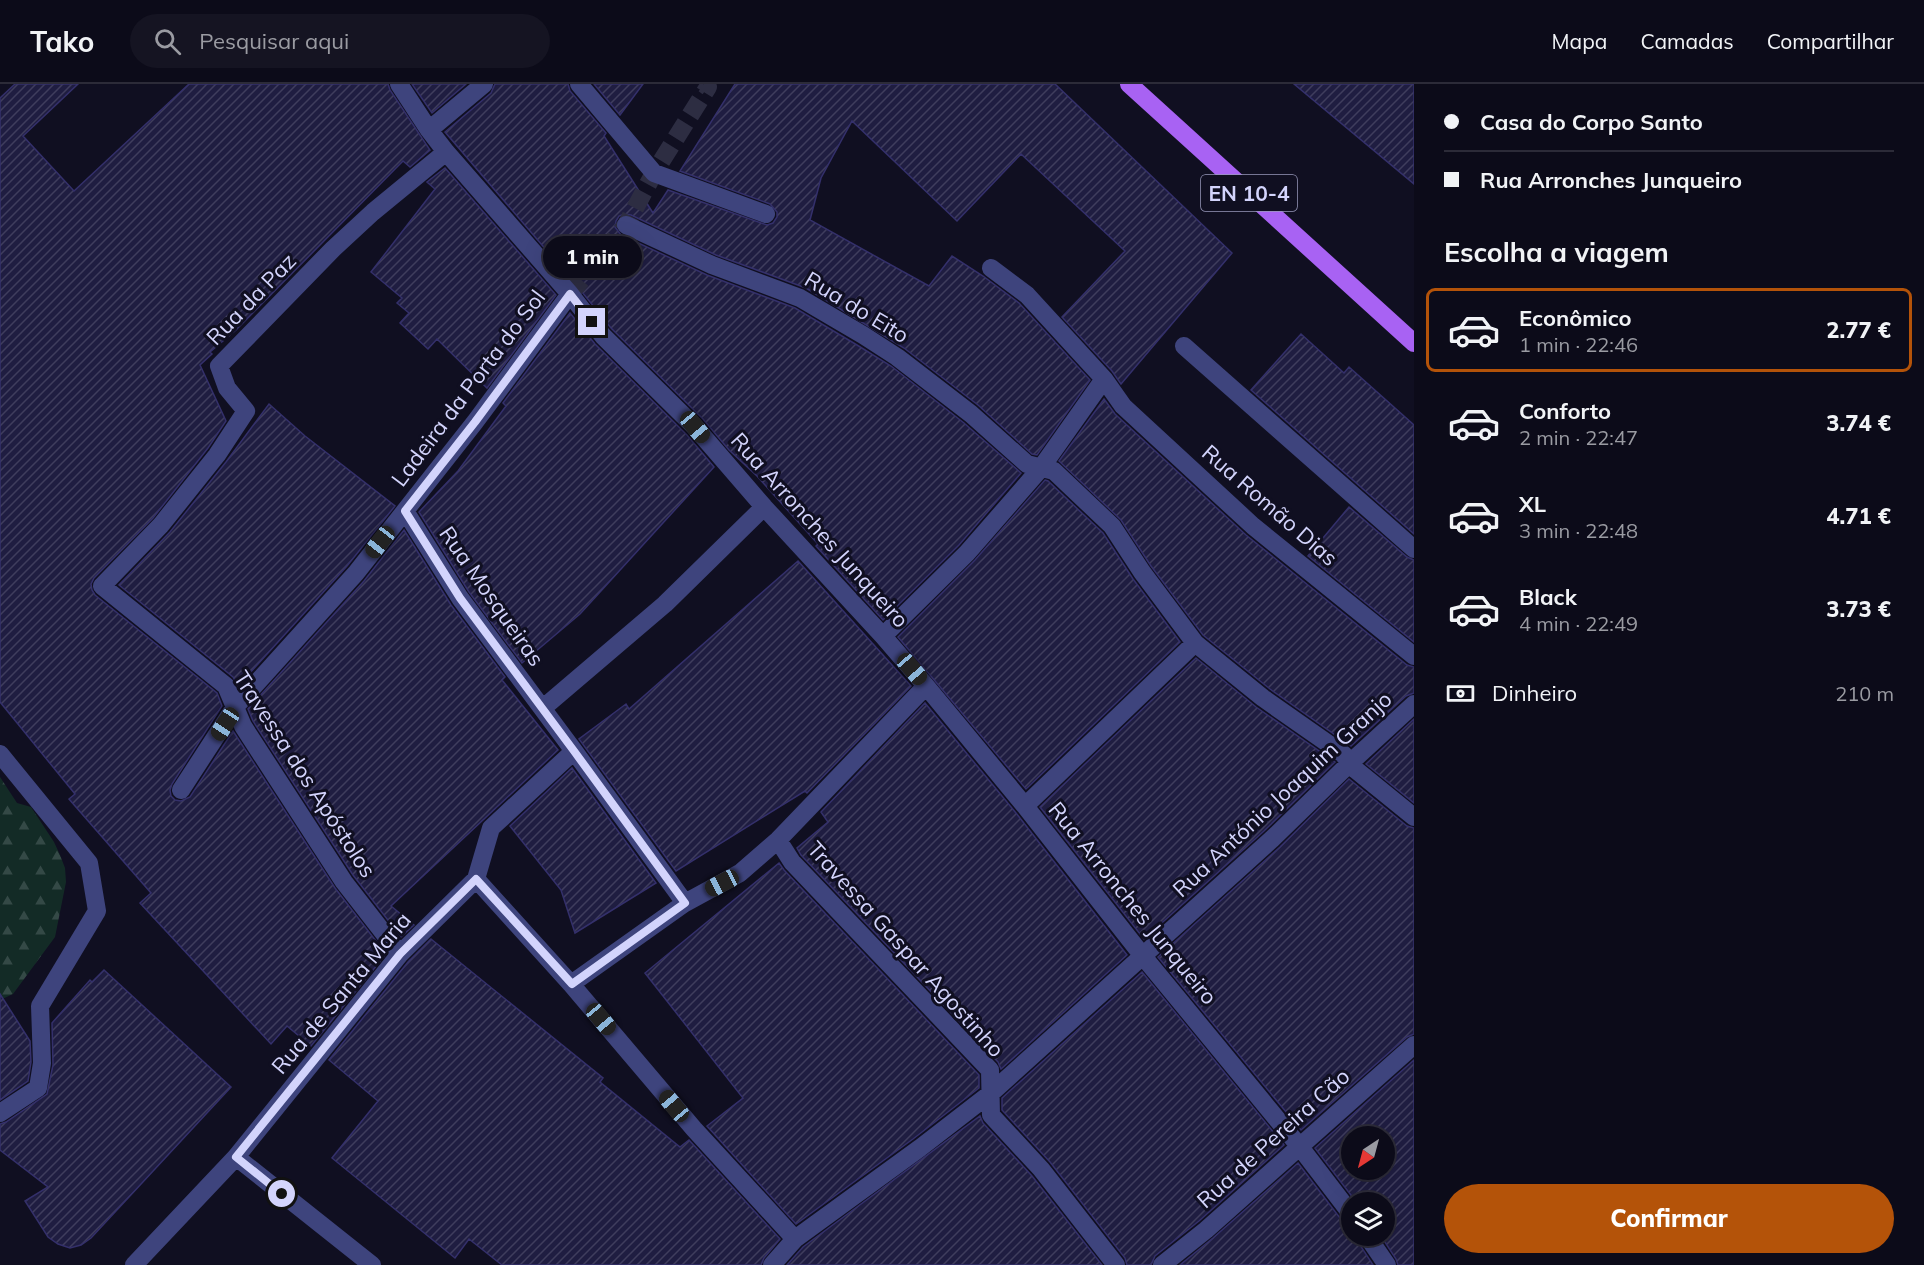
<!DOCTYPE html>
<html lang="pt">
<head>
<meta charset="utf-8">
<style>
	body { margin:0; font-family:Mulish,sans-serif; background:#151422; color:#f1f3f6; height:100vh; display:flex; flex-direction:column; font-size:22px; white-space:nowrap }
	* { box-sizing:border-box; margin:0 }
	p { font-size:20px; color:#9a9ba2 }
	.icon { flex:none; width:33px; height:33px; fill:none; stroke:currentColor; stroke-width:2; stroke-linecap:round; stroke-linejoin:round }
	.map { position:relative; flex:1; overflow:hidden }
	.drawer { display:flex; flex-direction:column; background:#0c0b19; width:510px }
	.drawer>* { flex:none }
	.guide { display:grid; align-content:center; height:132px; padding:0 30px; background:#0c0b19 }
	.needle { width:39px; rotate:216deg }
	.controls { position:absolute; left:1341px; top:1042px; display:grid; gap:12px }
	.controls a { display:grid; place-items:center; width:54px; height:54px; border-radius:50%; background:#0c0b19; box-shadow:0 6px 24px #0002,0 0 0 2px #2c2b38; font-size:30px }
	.end { position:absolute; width:27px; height:27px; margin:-14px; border:8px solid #d3d4fc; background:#111; box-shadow:0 0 0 3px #111 }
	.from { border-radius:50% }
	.bubble { position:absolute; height:42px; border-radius:21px; background:#0c0b19; box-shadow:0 6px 24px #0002,0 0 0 2px #2c2b38; font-size:20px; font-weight:800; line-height:42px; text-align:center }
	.car { position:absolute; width:18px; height:36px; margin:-18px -9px; border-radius:8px; box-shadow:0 0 4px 2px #0007; background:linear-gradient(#222 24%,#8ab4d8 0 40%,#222 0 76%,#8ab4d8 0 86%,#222 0) }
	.guide b { display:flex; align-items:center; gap:21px; height:57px; font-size:22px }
	.guide b+b { border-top:2px solid #2c2b38 }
	.guide i { width:15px; height:15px; background:#f1f3f6 }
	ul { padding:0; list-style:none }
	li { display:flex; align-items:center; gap:18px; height:84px; margin:0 12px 9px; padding:0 18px; border:3px solid transparent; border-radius:9px }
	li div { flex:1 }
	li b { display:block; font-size:22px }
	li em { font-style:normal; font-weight:800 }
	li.active { border-color:#b45309 }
	li>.icon { width:54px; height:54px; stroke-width:1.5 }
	h2 { padding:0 30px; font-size:27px; line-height:72px }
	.pay { display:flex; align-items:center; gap:15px; height:66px; padding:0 30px; font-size:22px }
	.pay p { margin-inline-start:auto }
	.button { display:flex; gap:12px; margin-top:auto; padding:12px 30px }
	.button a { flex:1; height:69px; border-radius:36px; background:#b45309; color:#fff; font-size:24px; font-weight:800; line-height:69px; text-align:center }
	header { display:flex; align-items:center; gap:36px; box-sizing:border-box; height:84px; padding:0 30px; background:#0c0b19; border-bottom:2px solid #2c2b38 }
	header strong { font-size:28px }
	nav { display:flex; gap:33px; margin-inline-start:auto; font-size:21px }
	.search { width:420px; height:54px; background:#151422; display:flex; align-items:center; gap:15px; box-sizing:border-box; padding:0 21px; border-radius:33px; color:#9a9ba2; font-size:22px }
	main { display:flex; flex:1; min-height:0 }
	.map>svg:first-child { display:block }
	.forest { fill:url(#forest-firs) }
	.building { fill:url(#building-hatch); stroke:#34306b; stroke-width:1.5; fill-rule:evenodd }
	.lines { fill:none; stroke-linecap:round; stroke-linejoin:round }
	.minor-tunnel { stroke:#2d2d42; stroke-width:18; stroke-dasharray:18 9; stroke-linecap:butt }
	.minor { stroke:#3e447d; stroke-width:18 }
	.major { stroke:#a862f3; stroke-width:18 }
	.route { stroke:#d3d4fc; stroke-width:8 }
	.labels { text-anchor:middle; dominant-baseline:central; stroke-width:6; stroke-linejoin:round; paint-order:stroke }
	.shield { fill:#100f21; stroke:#9899ba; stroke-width:1.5 }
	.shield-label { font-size:21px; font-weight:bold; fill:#d3d4fc }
	.street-label { font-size:22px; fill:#d3d4fc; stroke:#100f21 }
</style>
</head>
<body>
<header>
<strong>Tako</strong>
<div class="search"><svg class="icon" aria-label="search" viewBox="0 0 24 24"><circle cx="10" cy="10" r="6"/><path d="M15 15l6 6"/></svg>Pesquisar aqui</div>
<nav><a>Mapa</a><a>Camadas</a><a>Compartilhar</a></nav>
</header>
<main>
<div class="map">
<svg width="1414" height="1181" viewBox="0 0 1414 1181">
	<defs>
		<pattern id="forest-firs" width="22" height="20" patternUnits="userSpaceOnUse" patternTransform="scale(1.5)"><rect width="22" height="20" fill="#132b26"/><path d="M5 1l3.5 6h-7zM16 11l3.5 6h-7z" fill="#344946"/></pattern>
		<pattern id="building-hatch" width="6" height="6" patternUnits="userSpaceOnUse" patternTransform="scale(1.5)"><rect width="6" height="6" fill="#1f1d41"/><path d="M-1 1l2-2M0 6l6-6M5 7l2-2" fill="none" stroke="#3f3d5d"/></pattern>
	</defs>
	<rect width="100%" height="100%" fill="#100f21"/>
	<!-- forest -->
	<path class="forest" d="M0,693L17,719L31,723L54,758L60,771L65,784L66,798L55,853L13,910L0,916Z"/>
	<!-- building -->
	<path class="building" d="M15,0H78L23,52L74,107L189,0H388L390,6L430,66L410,83L403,77L236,246L210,268L212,270L200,281L226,337L208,364L153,434L94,494L91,500L92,506L95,511L217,609L222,622L172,700L170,706L171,712L175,716L181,717L190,713L233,647L335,804L386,870L311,962L287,942L271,960L140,819L151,809L69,715L75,710L0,618V14Z
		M412,0H466L432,29Z
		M495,0H568L570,7L606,49L604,52L653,129L668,106L767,141L773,139L777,133V128L770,120L680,87L735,0H1055L1232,169L1121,300L1112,287L1062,233L1125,167L1021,70L957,137L852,37L821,94L810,136L929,202L952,172L983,192L1019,219L1090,296L1037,371L1032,370L978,321L904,264L806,204L716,171L631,131L624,130L619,132L616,137L615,143L621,151L707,191L795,224L857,261L891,282L964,339L1021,389L959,461L883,536L816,462L818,460L757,392L729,366L703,335L611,244L578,203L445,48L491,9Z
		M594,0H643L620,31Z
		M1294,0H1414V100Z
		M445,84L556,211L487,304L437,255L428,265L400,239L409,229L397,219L402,214L371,188L435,105L427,98Z
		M570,229L595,260L687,351L714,383L580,530L522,579L469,508L419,428L458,387L506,322L503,319Z
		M1301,250L1344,289L1349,283L1414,341V450L1251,306Z
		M1104,315L1115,330L1246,451L1407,581L1414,583V609L1406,612L1351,662L1270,605L1203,551L1151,482L1121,436L1059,377Z
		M269,320L305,352L395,422L347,482L238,602L233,593L119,501L170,448L226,378Z
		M1045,396L1048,397L1103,449L1133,495L1180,558L1026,705L898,553L975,476Z
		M1349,423L1407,473L1414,476V558L1308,472Z
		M404,446L451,521L505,593L502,596L558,666L391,822L414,841L401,853L353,791L253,637L248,625L364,497Z
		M798,477L911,602L807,709L805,707L676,787L579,655L626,620L629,625Z
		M1196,574L1256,623L1335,678L1264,747L1144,855L1040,723Z
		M925,619L1016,729L1127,871L1001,985L998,978L801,771L797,764L828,738L821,728Z
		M1414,635V719L1366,680Z
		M572,684L656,799L575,849L561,806L510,742Z
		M1349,695L1407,742L1414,744V950L1407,953L1301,1046L1158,873L1280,763Z
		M779,779L784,786L979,991V1004L913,1055L796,1140L707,1042L743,1014L645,889Z
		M431,855L603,994L600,998L680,1063L689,1056L780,1155L764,1174L761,1181H502L469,1155L455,1174L332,1074L378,1017L329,976L408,878Z
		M104,886L231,1003L91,1154L81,1161L70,1164L58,1160L48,1153L25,1117L48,1103L0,1066V1040L6,1038L47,1010L53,981L52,939L90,896L92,898Z
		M1142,888L1284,1061L1199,1137L1155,1172L1151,1181H1127L1125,1174L1050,1078L1002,1026V1014Z
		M0,910L30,957L31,978L28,997L0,1016Z
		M1414,976V1181H1398L1396,1175L1381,1152H1384V1119H1357L1315,1064ZM1352,1053H1384V1086H1352Z
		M980,1032L983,1039L1032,1092L1102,1181H787L803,1163Z
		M1298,1079L1343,1138L1352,1142V1152H1356L1358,1158L1373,1181H1180L1213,1154Z"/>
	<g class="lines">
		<!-- minor-tunnel -->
		<path class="minor-tunnel" d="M570,210L626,141L654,89L708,3L704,0"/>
		<!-- minor -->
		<path class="minor" d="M399,0L429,46L446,68L570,210L603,252L695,343L764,423L883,552L926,602L1025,722L1142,871L1300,1063L1352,1131
			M579,0L654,89L766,130
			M429,46L484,0
			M626,141L712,181L800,214L863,251L897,273L971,330L1027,380L1054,387L1112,442L1142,488L1195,559L1263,614L1343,670L1356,686L1414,733
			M991,184L1027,211L1104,295L1123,322L1253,442L1414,572
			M1184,262L1414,465
			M405,427L460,514L574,667L685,819
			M883,552L967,469L1041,384L1104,295
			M543,624L665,520L764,423
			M0,670L89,779L97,827L40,922L42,979L38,1004L0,1029
			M181,706L235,623L356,489L475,338L570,210
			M1025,722L1195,559
			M778,756L792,778L990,986L991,1031L1041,1085L1116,1181
			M476,795L571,900L694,1045L795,1155
			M400,870L344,798L243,642L226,602L102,502L161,441L217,371L246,327L227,304L219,282L333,165L373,128L446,68
			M571,900L685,819L740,789L778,756L926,602
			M236,1073L372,1181
			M1367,1152L1387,1181
			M134,1181L236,1073L400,870L476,795L491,744L574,667
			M772,1181L795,1155L920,1064L991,1009L1272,755L1351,678L1414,620
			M1162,1181L1206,1146L1414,961"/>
		<!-- major -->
		<path class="major" d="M1129,0L1414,259"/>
	</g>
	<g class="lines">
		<!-- route -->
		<path class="route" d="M282,1110L236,1073L400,870L476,795L572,900L685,819L574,667L460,514L405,427L475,338L570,210L592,238"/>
	</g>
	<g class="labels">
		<!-- shield labels -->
		<rect class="shield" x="1201" y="91" width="96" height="36" rx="4.5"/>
		<g class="shield-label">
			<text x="1249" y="109">EN 10-4</text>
		</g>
		<!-- street labels -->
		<g class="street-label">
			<text transform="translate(251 215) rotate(-46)">Rua da Paz</text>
			<text transform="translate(857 223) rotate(31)">Rua do Eito</text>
			<text transform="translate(468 304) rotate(-53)">Ladeira da Porta do Sol</text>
			<text transform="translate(1270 421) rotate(41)">Rua Romão Dias</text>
			<text transform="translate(820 446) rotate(48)">Rua Arronches Junqueiro</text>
			<text transform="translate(492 512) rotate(55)">Rua Mosqueiras</text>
			<text transform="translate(305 690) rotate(57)">Travessa dos Apóstolos</text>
			<text transform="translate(1282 710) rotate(-43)">Rua António Joaquim Granjo</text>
			<text transform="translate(1133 819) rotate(51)">Rua Arronches Junqueiro</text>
			<text transform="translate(906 865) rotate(48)">Travessa Gaspar Agostinho</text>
			<text transform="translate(341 909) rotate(-50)">Rua de Santa Maria</text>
			<text transform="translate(1273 1054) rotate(-42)">Rua de Pereira Cão</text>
		</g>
	</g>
</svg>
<div class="controls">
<a><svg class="needle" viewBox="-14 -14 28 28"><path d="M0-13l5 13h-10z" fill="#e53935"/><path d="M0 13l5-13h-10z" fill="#9a9ba2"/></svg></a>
<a><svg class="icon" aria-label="layers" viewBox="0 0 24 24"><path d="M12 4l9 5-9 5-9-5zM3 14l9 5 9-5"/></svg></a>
</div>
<i class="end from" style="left:282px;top:1110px"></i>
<i class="end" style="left:592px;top:238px"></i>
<div class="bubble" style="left:543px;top:152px;width:99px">1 min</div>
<i class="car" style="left:695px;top:343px;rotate:140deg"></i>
<i class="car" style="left:380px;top:458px;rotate:218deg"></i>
<i class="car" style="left:912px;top:585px;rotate:139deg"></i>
<i class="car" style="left:225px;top:640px;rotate:213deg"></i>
<i class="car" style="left:722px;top:799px;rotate:242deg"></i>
<i class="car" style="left:601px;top:935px;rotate:140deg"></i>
<i class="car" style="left:674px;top:1022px;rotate:320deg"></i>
</div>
<section class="drawer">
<div class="guide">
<b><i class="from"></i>Casa do Corpo Santo</b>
<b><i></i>Rua Arronches Junqueiro</b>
</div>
<h2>Escolha a viagem</h2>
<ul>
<li class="active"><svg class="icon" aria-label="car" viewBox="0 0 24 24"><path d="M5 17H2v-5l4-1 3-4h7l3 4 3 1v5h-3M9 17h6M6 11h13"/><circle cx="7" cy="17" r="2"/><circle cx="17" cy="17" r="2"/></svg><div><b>Econômico</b><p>1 min · 22:46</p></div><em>2.77 €</em></li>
<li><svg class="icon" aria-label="car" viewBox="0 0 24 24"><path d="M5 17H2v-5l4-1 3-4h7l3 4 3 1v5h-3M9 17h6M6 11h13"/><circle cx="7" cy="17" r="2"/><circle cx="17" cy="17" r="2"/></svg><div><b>Conforto</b><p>2 min · 22:47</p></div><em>3.74 €</em></li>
<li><svg class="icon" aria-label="car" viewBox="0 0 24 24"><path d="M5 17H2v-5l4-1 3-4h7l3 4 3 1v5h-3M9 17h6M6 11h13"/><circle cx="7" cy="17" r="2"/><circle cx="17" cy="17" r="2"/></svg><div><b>XL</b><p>3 min · 22:48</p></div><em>4.71 €</em></li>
<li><svg class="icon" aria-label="car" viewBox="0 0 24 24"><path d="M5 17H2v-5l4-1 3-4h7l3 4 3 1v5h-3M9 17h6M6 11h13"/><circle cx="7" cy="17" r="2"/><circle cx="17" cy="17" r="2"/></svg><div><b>Black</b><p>4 min · 22:49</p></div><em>3.73 €</em></li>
</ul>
<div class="pay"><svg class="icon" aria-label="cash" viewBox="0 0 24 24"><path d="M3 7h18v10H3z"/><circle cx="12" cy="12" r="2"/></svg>Dinheiro<p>210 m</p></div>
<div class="button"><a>Confirmar</a></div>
</section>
</main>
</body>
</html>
